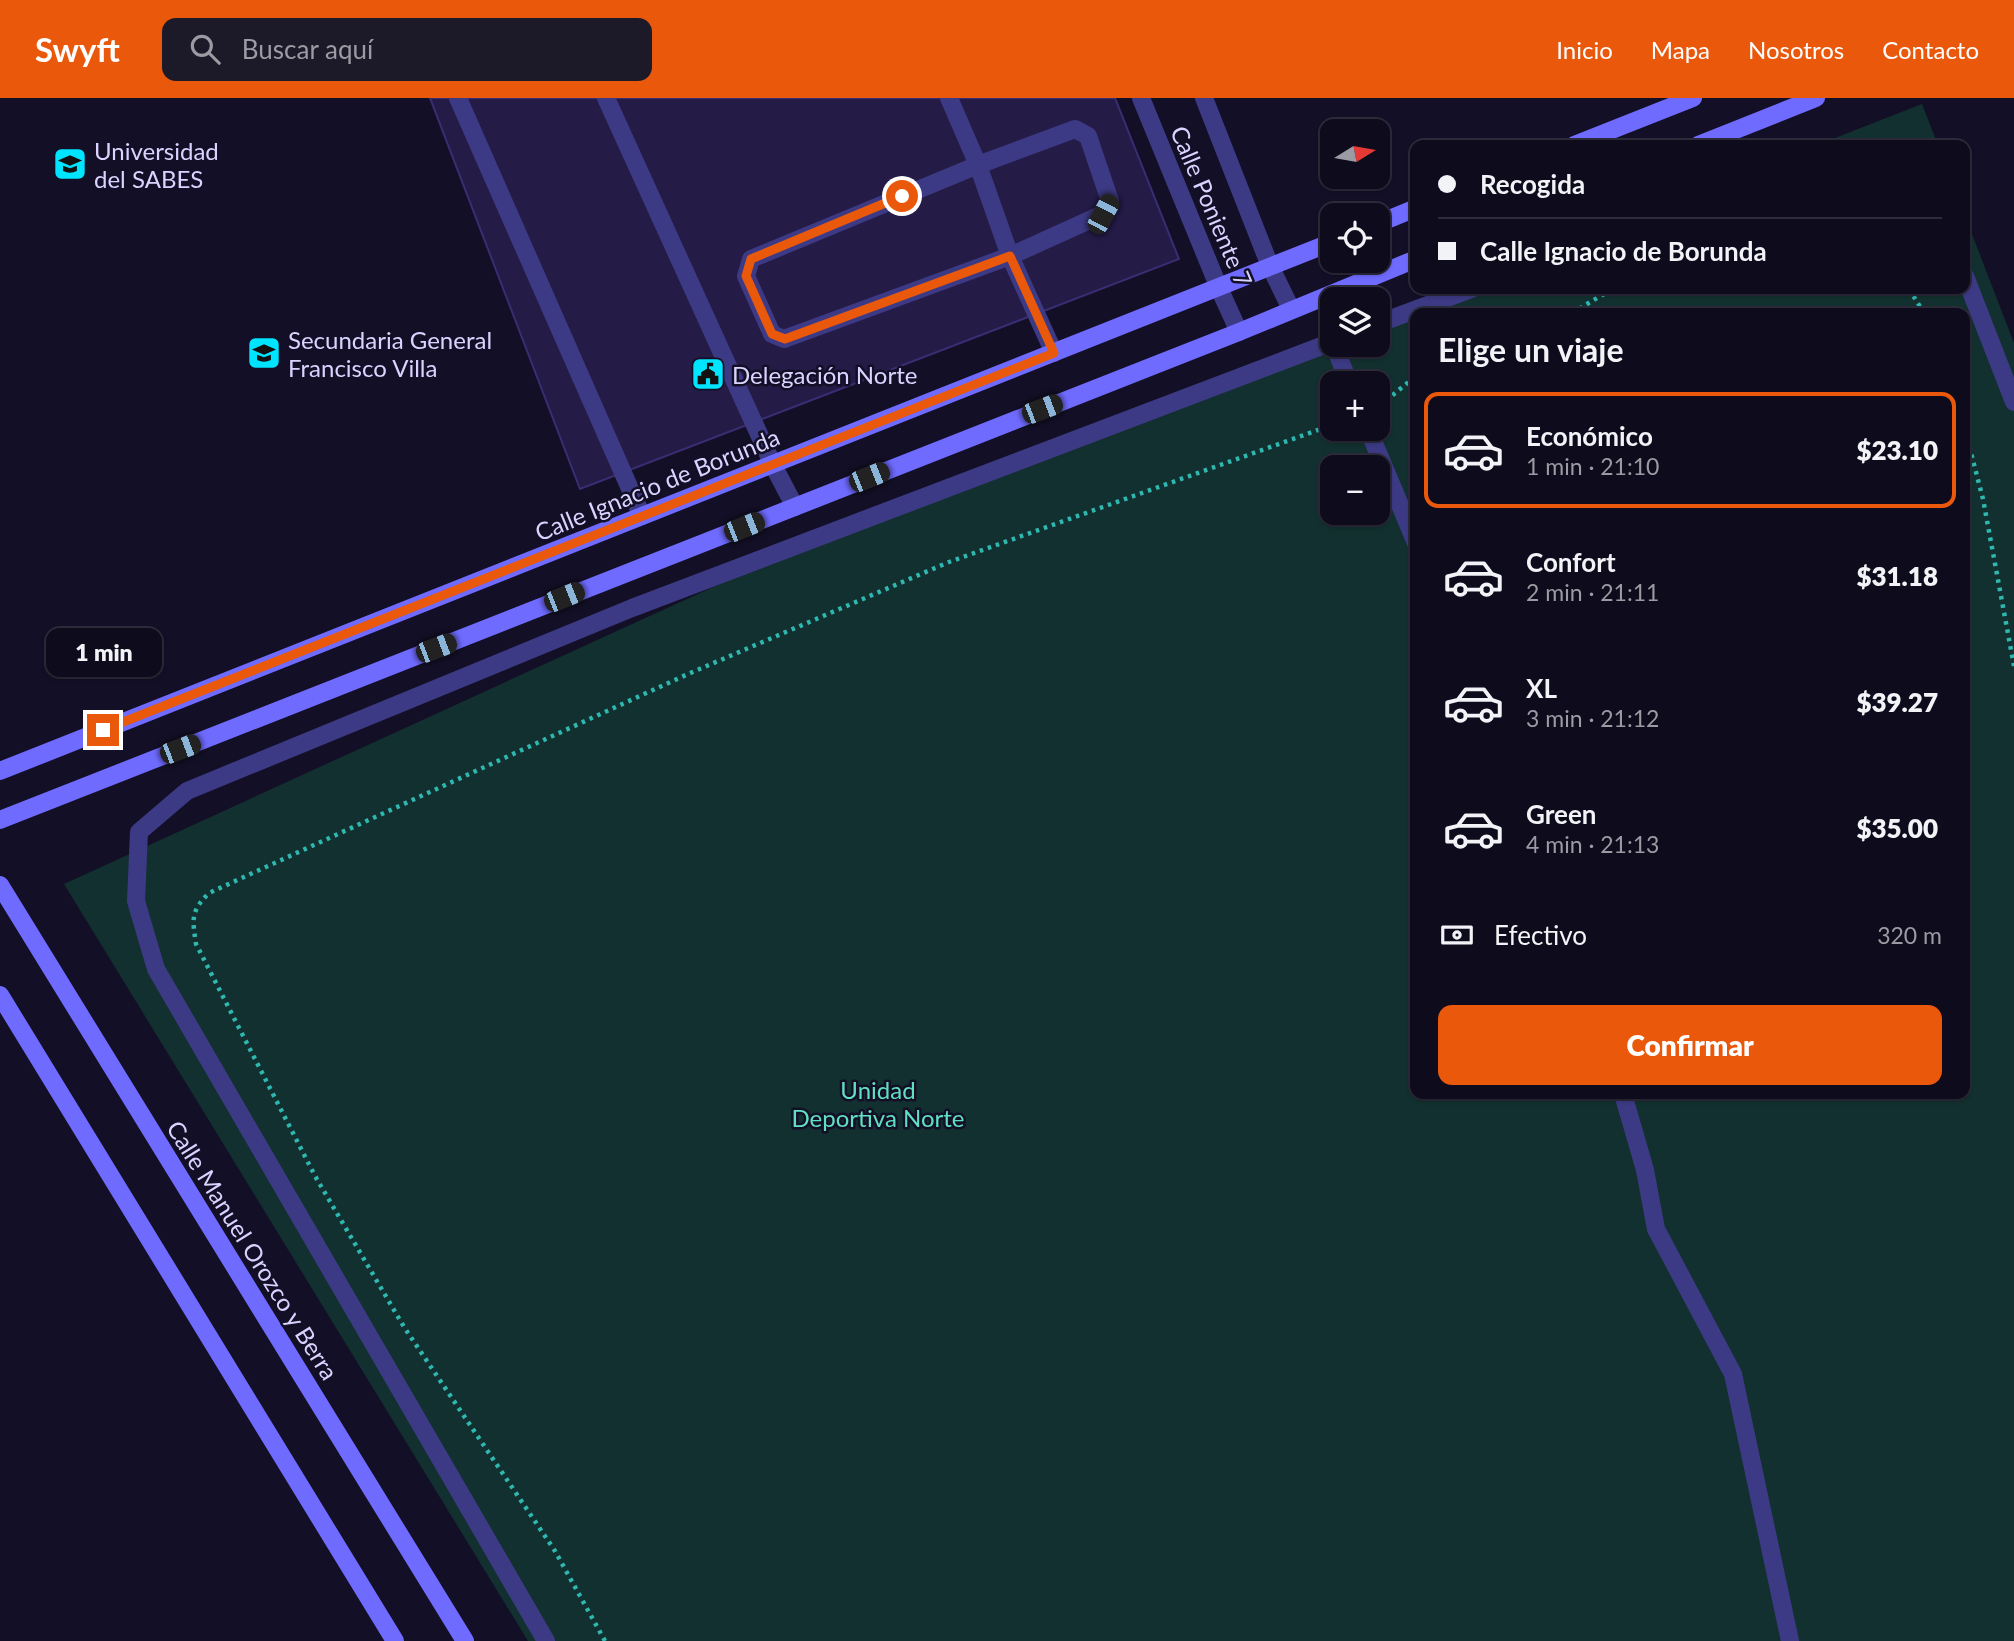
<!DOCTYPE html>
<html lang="es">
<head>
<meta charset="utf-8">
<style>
	body { margin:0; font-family:Lato,sans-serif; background:#1c1929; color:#f1f3f6; height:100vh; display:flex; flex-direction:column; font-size:26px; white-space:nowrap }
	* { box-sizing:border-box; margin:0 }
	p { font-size:23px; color:#9b9ba3 }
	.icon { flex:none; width:38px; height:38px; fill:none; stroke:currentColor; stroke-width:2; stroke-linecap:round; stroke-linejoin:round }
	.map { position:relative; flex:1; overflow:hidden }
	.side { position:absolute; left:1410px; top:210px; width:560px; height:791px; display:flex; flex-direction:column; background:#0e0b1c; border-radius:14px; box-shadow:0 2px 5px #0004,0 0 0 2px #2e2b3b }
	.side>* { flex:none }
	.banner { position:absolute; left:1410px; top:42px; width:560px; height:154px; border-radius:14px; box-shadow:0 2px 5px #0004,0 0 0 2px #2e2b3b; display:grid; align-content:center; height:154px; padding:0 28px; background:#0e0b1c }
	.needle { width:46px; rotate:79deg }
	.tools { position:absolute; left:1320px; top:21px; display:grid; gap:14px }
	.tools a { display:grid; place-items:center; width:70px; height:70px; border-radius:14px; background:#0e0b1c; box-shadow:0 2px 5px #0004,0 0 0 2px #2e2b3b; font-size:35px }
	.end { position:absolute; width:32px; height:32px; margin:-16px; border:9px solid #ea580c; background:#fff; box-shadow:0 0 0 4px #fff }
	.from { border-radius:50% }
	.bubble { position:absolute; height:49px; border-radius:14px; background:#0e0b1c; box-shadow:0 2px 5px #0004,0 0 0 2px #2e2b3b; font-size:23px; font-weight:800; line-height:49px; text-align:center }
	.car { position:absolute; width:21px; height:42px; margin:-21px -10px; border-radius:9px; box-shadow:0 0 5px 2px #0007; background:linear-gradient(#222 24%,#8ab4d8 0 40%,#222 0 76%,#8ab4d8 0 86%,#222 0) }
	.banner b { display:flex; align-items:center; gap:24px; height:66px; font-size:26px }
	.banner b+b { border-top:2px solid #2e2b3b }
	.banner i { width:18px; height:18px; background:#f1f3f6 }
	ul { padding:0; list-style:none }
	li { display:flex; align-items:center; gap:21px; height:116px; margin:0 14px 10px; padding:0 14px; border:4px solid transparent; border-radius:14px }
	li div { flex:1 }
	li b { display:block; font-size:26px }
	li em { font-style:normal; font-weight:800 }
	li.on { border-color:#ea580c }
	li>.icon { width:63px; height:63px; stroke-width:1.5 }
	h2 { padding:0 28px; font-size:32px; line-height:84px }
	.pay { display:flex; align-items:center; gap:18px; height:77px; padding:0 28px; font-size:26px }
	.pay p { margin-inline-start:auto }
	.action { display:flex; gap:14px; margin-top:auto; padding:14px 28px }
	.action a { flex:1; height:80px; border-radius:14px; background:#ea580c; color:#fff; font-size:28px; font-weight:800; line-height:80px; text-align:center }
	header { display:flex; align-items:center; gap:42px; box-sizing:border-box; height:98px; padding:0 35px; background:#ea580c; color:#fff }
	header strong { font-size:33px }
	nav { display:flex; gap:38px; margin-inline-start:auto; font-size:24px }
	.search { width:490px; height:63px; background:#1c1929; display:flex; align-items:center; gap:18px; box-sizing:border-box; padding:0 24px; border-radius:14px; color:#9b9ba3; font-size:26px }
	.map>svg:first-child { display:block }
	.green { fill:#12302f; fill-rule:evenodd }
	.building { fill:#241b47; stroke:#3b2d73; stroke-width:2 }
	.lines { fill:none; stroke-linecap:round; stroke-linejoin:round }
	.path { stroke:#2fb8b0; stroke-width:4.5; stroke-dasharray:3.5 5; stroke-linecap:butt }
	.lane { stroke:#3d3a85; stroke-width:18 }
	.street { stroke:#3d3a85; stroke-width:18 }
	.secondary { stroke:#6f6bff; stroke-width:18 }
	.route { stroke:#ea580c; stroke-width:9 }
	.labels { text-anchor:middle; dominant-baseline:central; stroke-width:5; stroke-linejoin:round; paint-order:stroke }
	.poi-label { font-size:24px; fill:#d9d4ff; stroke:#130f26; text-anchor:start }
	.street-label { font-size:24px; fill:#d9d4ff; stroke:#130f26 }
	.park-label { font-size:24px; fill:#5fe0c0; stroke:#130f26 }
</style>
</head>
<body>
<header>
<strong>Swyft</strong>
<div class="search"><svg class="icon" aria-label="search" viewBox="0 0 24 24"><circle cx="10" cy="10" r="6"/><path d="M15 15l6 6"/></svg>Buscar aquí</div>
<nav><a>Inicio</a><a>Mapa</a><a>Nosotros</a><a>Contacto</a></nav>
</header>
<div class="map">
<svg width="2014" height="1543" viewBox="0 0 2014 1543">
	<rect width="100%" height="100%" fill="#130f26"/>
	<!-- green -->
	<path class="green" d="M1922,6L1938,47H1817Z
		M1965,118L2014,245V1543H528L64,786L794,452L1332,247H1377V221L1454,191H1965ZM1416,215H1965V996H1416ZM1332,285H1377V331H1332ZM1332,369H1377V415H1332Z"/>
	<!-- building -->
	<path class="building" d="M430,0H1115L1179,161L580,391Z"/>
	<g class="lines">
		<!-- path -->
		<path class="path" d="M1909,191L1924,215
			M1572,215L1602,197L1620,191
			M1378,306L1389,300L1416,278
			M1965,332L1983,401L2014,568
			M605,1543L555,1453L404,1229L315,1078L196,846C192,820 191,813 209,795L688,576L949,464L1332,327"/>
		<!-- lane -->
		<path class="lane" d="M458,0L642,418
			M606,0L773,367L795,409
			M949,0L978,67L1010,158L1054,255
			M1075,31L1088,38L1110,103L1103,116L1010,158L784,241L772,236L746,178L751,161L978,67Z
			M1965,178L2014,304
			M1377,226L1471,191
			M1334,247L1349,285
			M1368,331L1416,445
			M1623,996L1645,1072L1656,1131L1733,1276L1790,1543
			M546,1543L156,871L136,803L139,734L187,693L632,510L1332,244"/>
		<!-- street -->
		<path class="street" d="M1141,0L1219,190L1239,234
			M1204,0L1270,168L1291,211"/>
		<!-- secondary -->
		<path class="secondary" d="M1574,47L1693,0
			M1698,47L1816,0
			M1377,126L1416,110
			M0,673L1332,144
			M0,722L1239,234L1416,161
			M0,787L465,1543
			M0,897L395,1543"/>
	</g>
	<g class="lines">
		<!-- route -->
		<path class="route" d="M103,632L1054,255L1010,158L785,241L772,236L746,178L751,161L902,98"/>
	</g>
	<!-- icons -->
	<defs>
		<symbol id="university-square" viewBox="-11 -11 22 22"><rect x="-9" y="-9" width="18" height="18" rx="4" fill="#00e5ff" stroke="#130f26"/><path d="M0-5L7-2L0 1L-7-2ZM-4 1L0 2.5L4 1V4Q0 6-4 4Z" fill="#111"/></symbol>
		<symbol id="school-square" viewBox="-11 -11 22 22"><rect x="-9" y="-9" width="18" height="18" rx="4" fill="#00e5ff" stroke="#130f26"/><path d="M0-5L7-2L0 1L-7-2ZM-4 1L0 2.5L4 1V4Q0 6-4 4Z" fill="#111"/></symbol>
		<symbol id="civic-square" viewBox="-11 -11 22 22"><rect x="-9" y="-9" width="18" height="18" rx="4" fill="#00e5ff" stroke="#130f26"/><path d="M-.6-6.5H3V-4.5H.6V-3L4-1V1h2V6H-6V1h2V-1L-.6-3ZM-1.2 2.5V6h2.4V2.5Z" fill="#111"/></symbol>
	</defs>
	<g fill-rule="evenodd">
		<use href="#university-square" x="51" y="47" width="38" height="38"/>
		<use href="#school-square" x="245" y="236" width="38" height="38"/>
		<use href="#civic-square" x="689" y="257" width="38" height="38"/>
	</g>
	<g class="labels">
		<!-- poi labels -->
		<g class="poi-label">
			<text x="94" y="52">Universidad<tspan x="94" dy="28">del SABES</tspan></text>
			<text x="288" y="241">Secundaria General<tspan x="288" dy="28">Francisco Villa</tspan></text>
			<text x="732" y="276">Delegación Norte</text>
		</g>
		<!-- street labels -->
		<g class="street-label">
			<text transform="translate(1212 108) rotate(67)">Calle Poniente 7</text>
			<text transform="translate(657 386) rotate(-22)">Calle Ignacio de Borunda</text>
			<text transform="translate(253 1152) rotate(58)">Calle Manuel Orozco y Berra</text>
		</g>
		<!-- park labels -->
		<g class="park-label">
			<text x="878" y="991">Unidad<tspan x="878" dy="28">Deportiva Norte</tspan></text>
		</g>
	</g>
</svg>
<div class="tools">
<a><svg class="needle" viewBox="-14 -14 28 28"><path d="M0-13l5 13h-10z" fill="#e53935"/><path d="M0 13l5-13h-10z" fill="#9b9ba3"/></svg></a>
<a><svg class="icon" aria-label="locate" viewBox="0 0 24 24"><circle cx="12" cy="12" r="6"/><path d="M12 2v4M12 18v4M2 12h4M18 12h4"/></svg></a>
<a><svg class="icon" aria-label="layers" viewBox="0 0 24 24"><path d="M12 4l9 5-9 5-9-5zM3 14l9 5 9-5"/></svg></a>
<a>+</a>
<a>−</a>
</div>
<i class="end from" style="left:902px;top:98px"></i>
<i class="end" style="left:103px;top:632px"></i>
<div class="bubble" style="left:46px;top:530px;width:116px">1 min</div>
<i class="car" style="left:1103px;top:116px;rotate:28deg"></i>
<i class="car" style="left:1042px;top:311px;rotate:69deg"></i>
<i class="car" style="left:869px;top:379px;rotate:68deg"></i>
<i class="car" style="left:744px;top:429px;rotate:68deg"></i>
<i class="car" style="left:564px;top:499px;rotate:68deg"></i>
<i class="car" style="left:436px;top:550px;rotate:69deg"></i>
<i class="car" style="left:180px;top:651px;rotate:69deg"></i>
<div class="banner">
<b><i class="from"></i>Recogida</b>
<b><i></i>Calle Ignacio de Borunda</b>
</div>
<section class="side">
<h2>Elige un viaje</h2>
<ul>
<li class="on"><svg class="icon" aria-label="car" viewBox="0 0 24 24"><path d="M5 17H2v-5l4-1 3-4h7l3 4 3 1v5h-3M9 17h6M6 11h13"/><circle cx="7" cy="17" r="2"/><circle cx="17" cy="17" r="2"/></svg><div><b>Económico</b><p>1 min · 21:10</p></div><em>$23.10</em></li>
<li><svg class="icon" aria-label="car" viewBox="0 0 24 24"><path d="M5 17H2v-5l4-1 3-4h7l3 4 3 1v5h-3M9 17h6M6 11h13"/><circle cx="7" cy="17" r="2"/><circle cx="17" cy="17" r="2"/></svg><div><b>Confort</b><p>2 min · 21:11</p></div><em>$31.18</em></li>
<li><svg class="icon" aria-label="car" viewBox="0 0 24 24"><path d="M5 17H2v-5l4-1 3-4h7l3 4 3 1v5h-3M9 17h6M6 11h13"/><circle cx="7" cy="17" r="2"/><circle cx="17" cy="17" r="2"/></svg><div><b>XL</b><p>3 min · 21:12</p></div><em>$39.27</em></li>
<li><svg class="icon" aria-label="car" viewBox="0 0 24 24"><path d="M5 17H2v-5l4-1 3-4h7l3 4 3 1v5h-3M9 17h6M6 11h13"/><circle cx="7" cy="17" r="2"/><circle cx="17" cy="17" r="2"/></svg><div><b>Green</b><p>4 min · 21:13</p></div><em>$35.00</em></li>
</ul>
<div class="pay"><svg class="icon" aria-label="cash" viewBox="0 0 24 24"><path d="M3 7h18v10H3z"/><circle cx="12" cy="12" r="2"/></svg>Efectivo<p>320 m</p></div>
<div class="action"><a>Confirmar</a></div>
</section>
</div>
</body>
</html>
